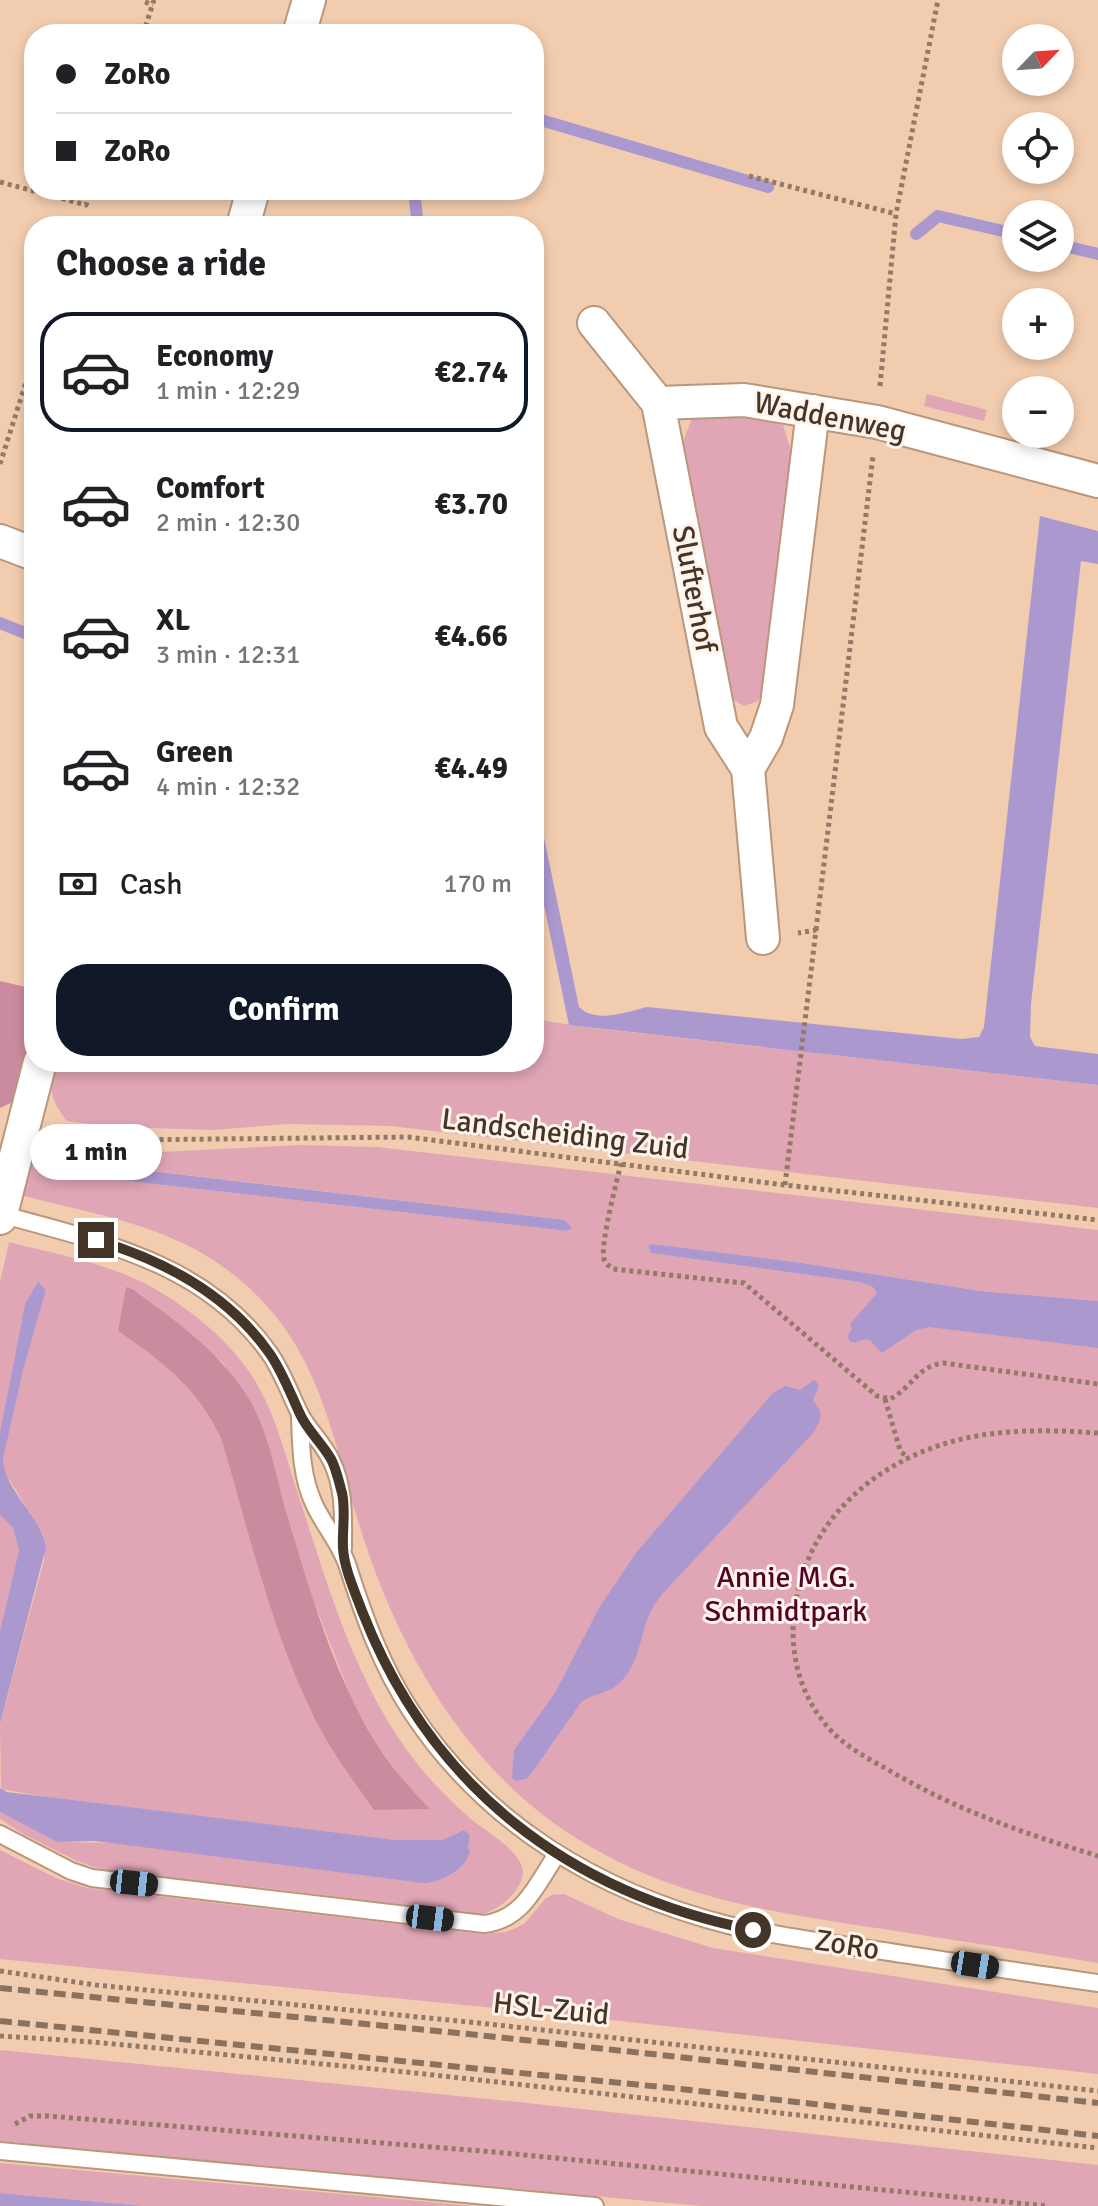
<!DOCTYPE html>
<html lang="en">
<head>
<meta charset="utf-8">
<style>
	body { margin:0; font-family:Signika,sans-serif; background:#f6f6f6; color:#202124; height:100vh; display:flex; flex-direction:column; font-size:30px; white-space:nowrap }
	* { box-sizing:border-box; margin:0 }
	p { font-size:26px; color:#757577 }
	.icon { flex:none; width:44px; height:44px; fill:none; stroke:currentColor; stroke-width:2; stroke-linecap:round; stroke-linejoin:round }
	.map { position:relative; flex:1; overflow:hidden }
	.panel { position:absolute; left:24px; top:216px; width:520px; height:856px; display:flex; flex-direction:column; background:#fff; border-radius:32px; box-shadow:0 4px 12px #0003 }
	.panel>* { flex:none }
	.hud { position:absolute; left:24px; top:24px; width:520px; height:176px; border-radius:32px; box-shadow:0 4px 12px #0003; display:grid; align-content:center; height:176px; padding:0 32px; background:#fff }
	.needle { width:52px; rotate:65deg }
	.fabs { position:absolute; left:1002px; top:24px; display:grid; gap:16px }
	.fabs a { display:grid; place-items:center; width:72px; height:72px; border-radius:50%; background:#fff; box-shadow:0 4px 12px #0003; font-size:40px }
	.end { position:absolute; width:36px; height:36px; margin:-18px; border:10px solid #443529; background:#fff; box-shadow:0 0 0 4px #fff }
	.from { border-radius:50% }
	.bubble { position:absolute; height:56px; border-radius:28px; background:#fff; box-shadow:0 4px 12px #0003; font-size:26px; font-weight:700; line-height:56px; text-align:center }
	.car { position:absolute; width:24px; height:48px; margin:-24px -12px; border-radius:10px; box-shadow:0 0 6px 2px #0007; background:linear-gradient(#222 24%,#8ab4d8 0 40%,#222 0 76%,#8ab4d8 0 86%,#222 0) }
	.hud b { display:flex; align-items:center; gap:28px; height:76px; font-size:30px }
	.hud b+b { border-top:2px solid #e0e0e0 }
	.hud i { width:20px; height:20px; background:#202124 }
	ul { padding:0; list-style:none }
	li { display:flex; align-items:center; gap:24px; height:120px; margin:0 16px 12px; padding:0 16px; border:4px solid transparent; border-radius:32px }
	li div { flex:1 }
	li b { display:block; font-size:30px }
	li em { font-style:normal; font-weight:700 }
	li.active { border-color:#111827 }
	li>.icon { width:72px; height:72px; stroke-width:1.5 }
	h2 { padding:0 32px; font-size:36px; line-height:96px }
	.pay { display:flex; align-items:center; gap:20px; height:88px; padding:0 32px; font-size:30px }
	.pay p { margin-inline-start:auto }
	.cta { display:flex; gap:16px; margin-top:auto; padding:16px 32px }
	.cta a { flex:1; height:92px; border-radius:32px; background:#111827; color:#fff; font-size:32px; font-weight:700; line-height:92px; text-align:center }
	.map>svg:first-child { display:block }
	.green { fill:#e0a6b6; fill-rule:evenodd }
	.forest { fill:#cb8b9e }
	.water { fill:#ab98cf }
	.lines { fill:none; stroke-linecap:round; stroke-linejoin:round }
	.stream { stroke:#ab98cf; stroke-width:12 }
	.lane-casing { stroke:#ba967a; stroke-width:20 }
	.street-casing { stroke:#ba967a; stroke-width:36 }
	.path { stroke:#947a66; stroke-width:5; stroke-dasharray:4 4; stroke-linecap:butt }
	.lane { stroke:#fff; stroke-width:16 }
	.street { stroke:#fff; stroke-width:32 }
	.rail { stroke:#8a725f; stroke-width:6; stroke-dasharray:12 6; stroke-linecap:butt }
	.route { stroke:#443529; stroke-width:10 }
	.labels { text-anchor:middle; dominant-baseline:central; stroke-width:6; stroke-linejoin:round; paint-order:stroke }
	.street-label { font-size:30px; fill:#443529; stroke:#fff3ea }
	.park-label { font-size:30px; fill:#510227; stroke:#fff3ea }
</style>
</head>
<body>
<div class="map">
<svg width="1098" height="2206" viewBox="0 0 1098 2206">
	<rect width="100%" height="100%" fill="#f2ccae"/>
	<!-- green -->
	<path class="green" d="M927,394L987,410L984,421L924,406Z
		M711,416L758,417L783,425L792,454L769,681L758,701L744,706L734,700L728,682L680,450L692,418Z
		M534,1019L584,1027L1098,1085V1208L390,1126L288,1124L214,1130L114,1127L67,1121C50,1099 48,1088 54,1062H534Z
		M49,1141L102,1149L160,1152L298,1145L377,1147L1098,1230V1301L981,1291L802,1263L648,1247L651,1253L859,1282L873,1287L1098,1310V1963C1026,1951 954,1940 883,1929C764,1911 656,1896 555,1824C466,1760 407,1661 371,1560C329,1443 328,1335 213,1260C157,1223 85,1212 21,1195L31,1154ZM76,1162L565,1220L571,1228L567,1231L84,1176L78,1173Z
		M9,1242C56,1254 105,1263 148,1285C188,1307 227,1338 252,1376C275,1412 285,1454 298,1494C325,1576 348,1660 396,1734C416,1766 443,1795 472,1820C487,1832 513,1846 521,1864C531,1884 499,1912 481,1914L266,1888L109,1872L77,1861L23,1834L0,1819V1812L57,1842L468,1848L470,1835L464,1830L442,1840H396L63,1800L1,1789L0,1724L44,1560L43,1534L4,1471L3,1459L24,1367L46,1290L25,1304L0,1432V1282ZM126,1288L164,1313L223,1363L261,1427L312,1597L352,1700L377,1745L403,1780L429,1808L374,1810C353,1781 331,1751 315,1718C272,1631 249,1534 222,1441C200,1390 163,1362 118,1331Z
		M0,1515L13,1528L19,1550L0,1631Z
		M0,1850L56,1878L87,1888L483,1934L505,1932L516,1928L525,1923L545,1899L552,1895L564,1894L618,1919L713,1948L1098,2008V2074L575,2016L0,1959Z
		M0,2050L527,2103L1098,2165V2206H701L0,2141Z
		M0,2163L474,2206H144L0,2193Z"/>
	<!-- forest -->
	<path class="forest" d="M0,981L34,989C34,1013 31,1079 17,1098C12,1103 6,1105 0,1108Z
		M126,1287L132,1289C173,1319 215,1348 244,1391C267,1424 275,1472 286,1511C310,1590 332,1671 376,1743C391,1767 410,1788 430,1809L374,1810C353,1781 331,1751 315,1719C272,1632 249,1534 222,1441C200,1390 163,1362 118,1331Z"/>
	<!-- water -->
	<path class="water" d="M1040,516L1098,531V564L1081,561L1031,1004L1030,1037L1035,1046L1098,1054V1085L569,1025L534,857V789L579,1007C597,1024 626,1012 647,1007L961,1039L979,1037L984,1027Z
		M75,1162L565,1220L572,1228L567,1231L84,1176L78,1173Z
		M651,1244L802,1263L981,1291L1098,1301V1348L929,1327L916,1330L882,1353C870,1343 872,1334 855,1343L849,1341L848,1335L852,1329L850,1324L877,1293L873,1287L859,1282L651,1253L648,1247Z
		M38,1282L46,1290L24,1367L3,1459C5,1492 40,1514 46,1547L0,1724V1631L19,1550L13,1528L0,1515V1432L25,1304Z
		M814,1380L819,1385L813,1400C823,1415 823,1415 814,1432L663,1593C658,1600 652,1607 649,1615C639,1639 639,1667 617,1685C608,1693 593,1694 582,1701L528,1778L517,1781L512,1778L514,1750L555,1693L599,1608L636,1553L772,1394L785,1386L800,1390Z
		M0,1788L7,1792L396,1840H442L464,1830L470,1835L468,1848L470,1852C464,1871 441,1882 423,1883L95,1841L57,1842L0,1812Z
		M0,2193L144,2206H0Z"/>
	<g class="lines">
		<!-- stream -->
		<path class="stream" d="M534,118L768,187
			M414,190L418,226
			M916,234L938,216L1016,234
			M1060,245L1098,254
			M0,623L30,635"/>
		<defs>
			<path id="lane" d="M0,1214C101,1242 205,1262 270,1354C283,1373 290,1394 300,1414C308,1430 323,1443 331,1460C345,1488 343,1518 343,1549
				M300,1416C301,1446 301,1476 314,1504C324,1526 341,1544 348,1567C364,1617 382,1667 411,1711C485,1824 599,1892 728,1925C779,1937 832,1943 883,1951C955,1962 1026,1973 1098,1983
				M0,1834L71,1871L92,1878L484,1924C523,1920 537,1884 557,1854
				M0,2151L595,2206"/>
			<path id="street" d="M299,34L309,0
				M243,226L253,190
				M594,323L658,403L744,400L877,422L1098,481
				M658,403L721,727L748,769L763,938
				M0,541L34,554
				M748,769L766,738L777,705L813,411
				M0,1218L40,1062"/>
		</defs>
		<!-- lane casing -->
		<use href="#lane" class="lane-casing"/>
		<!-- street casing -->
		<use href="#street" class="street-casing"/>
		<!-- path -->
		<path class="path" d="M145,2L153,5
			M143,34L154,0
			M749,176L896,214
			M0,182L86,205L91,190
			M880,386L896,214L938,0
			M0,464L34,357
			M816,930L873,456
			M56,1133L122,1140L408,1137L785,1185L1098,1220
			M621,1163C617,1181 600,1244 604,1259C606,1264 609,1266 613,1269L744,1283L877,1396L890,1399C913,1387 916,1367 943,1363L1098,1384
			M785,1185L816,930L798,933
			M885,1399L900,1450L908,1459
			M1098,1433C1056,1430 1013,1429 971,1437C886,1454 811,1512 796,1601C788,1642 796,1687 823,1721C838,1742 863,1756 885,1768C956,1810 1020,1832 1098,1856
			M0,1971L96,1985L479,2023L1098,2091
			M0,2036L93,2042L406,2072L1098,2148
			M15,2124L30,2116H48L494,2152L1048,2206"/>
		<!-- lane -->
		<use href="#lane" class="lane"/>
		<!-- street -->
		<use href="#street" class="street"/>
		<!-- rail -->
		<path class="rail" d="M0,1988L478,2035L1098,2103
			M0,2021L681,2089L1098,2136"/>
	</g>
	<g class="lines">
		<!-- route -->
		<path class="route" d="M96,1240C163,1260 229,1295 270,1354C283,1373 290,1393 300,1414C307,1430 322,1443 331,1459C336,1468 339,1482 342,1493C346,1510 342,1530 343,1548C344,1568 355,1592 362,1611C431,1788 569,1893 753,1930"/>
	</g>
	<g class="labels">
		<!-- street labels -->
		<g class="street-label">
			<text transform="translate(830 417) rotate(11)">Waddenweg</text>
			<text transform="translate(694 589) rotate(79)">Slufterhof</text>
			<text transform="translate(565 1134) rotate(7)">Landscheiding Zuid</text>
			<text transform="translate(847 1945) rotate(9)">ZoRo</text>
			<text transform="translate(551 2009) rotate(6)">HSL-Zuid</text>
		</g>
		<!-- park labels -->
		<g class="park-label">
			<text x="786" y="1577">Annie M.G.<tspan x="786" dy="34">Schmidtpark</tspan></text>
		</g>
	</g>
</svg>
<div class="fabs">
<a><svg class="needle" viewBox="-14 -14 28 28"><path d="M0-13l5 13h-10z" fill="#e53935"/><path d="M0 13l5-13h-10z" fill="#757577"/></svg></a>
<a><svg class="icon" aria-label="locate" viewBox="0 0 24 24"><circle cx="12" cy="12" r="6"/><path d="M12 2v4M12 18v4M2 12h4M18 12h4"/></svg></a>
<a><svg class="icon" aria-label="layers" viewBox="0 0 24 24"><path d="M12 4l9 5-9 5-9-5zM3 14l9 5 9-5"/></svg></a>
<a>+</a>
<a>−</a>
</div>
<i class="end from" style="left:753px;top:1930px"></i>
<i class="end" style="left:96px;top:1240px"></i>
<div class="bubble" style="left:30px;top:1124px;width:132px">1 min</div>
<i class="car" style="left:134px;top:1883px;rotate:96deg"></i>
<i class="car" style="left:430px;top:1918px;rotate:97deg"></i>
<i class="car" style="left:975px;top:1965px;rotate:99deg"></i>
<div class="hud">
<b><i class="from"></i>ZoRo</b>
<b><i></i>ZoRo</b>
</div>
<section class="panel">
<h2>Choose a ride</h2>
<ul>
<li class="active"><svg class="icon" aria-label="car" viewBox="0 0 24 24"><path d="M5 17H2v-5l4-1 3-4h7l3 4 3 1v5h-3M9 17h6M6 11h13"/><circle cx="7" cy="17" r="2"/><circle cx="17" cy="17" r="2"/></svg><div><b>Economy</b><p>1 min · 12:29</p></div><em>€2.74</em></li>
<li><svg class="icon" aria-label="car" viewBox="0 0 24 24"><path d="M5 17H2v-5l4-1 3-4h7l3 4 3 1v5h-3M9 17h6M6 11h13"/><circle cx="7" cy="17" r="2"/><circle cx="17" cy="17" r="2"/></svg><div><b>Comfort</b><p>2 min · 12:30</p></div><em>€3.70</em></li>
<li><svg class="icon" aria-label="car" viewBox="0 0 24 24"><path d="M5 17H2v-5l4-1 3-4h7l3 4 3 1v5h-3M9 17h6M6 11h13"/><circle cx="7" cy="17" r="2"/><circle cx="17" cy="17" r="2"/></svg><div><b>XL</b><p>3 min · 12:31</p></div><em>€4.66</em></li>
<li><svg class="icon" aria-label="car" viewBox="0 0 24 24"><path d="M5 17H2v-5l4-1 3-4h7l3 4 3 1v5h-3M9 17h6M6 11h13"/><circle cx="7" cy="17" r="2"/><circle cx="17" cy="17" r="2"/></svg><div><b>Green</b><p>4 min · 12:32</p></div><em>€4.49</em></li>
</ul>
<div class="pay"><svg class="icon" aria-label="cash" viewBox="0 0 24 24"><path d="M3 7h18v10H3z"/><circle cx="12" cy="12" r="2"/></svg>Cash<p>170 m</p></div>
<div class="cta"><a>Confirm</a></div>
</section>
</div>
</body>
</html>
